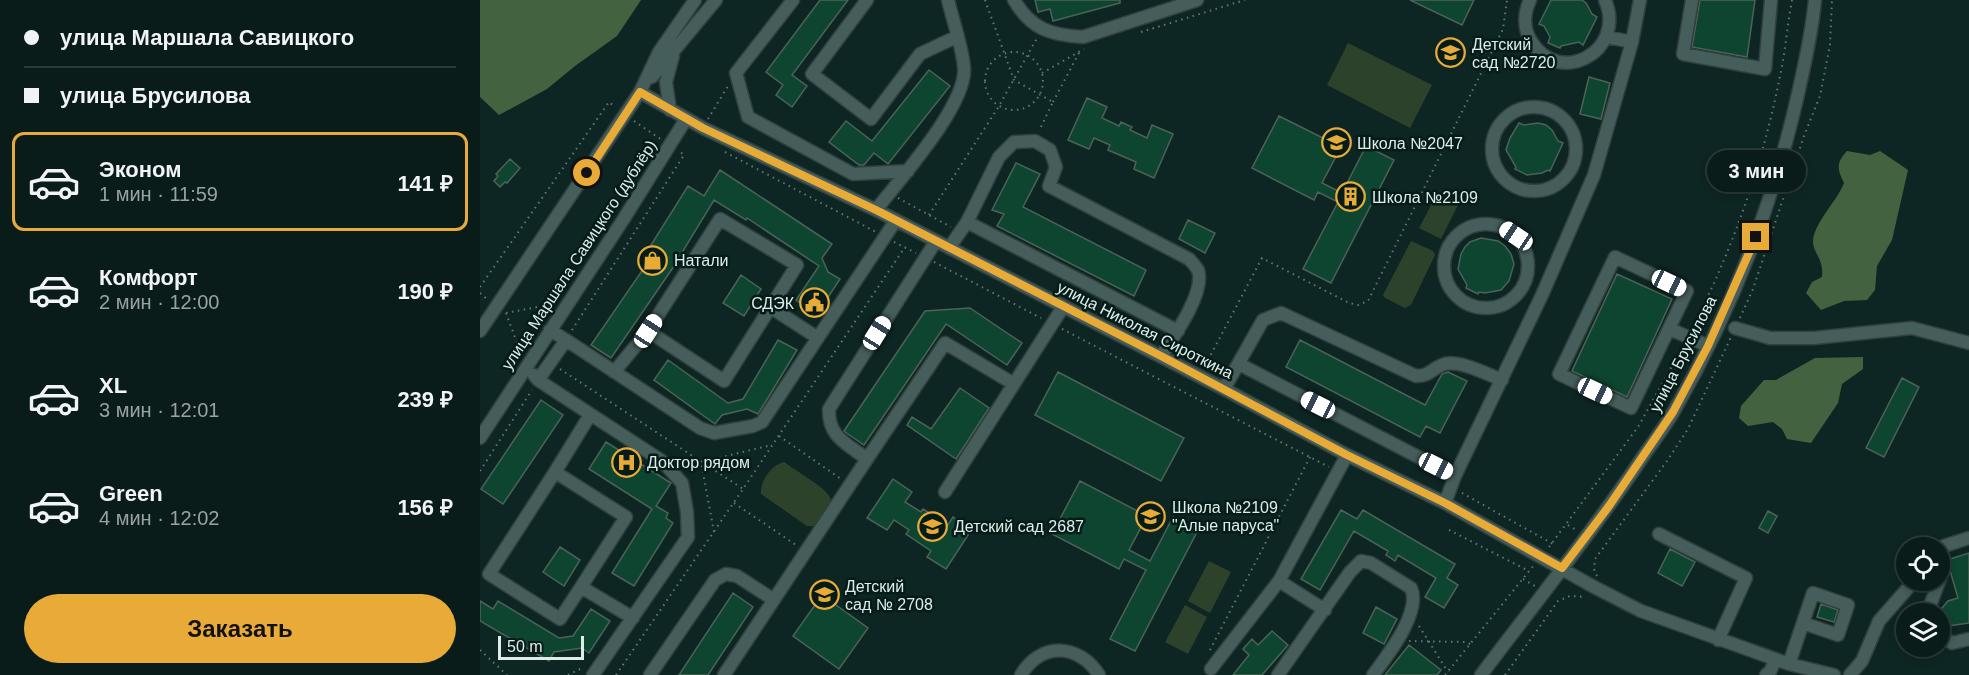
<!DOCTYPE html>
<html lang="ru">
<head>
<meta charset="utf-8">
<style>
	body { margin:0; font-family:Arial,sans-serif; background:#132523; color:#f1f3f6; height:100vh; display:flex; flex-direction:column; font-size:22px; white-space:nowrap }
	* { box-sizing:border-box; margin:0 }
	p { font-size:20px; color:#99a1a2 }
	.icon { flex:none; width:33px; height:33px; fill:none; stroke:currentColor; stroke-width:2; stroke-linecap:round; stroke-linejoin:round }
	.map { position:relative; flex:1; overflow:hidden }
	.panel { display:flex; flex-direction:column; background:#0a1c1a; width:480px }
	.panel>* { flex:none }
	.guide { display:grid; align-content:center; height:132px; padding:0 24px; background:#0a1c1a }
	.fabs { position:absolute; left:1416px; top:537px; display:grid; gap:12px }
	.fabs a { display:grid; place-items:center; width:54px; height:54px; border-radius:50%; background:#0a1c1a; box-shadow:0 3px 9px #0003,0 0 0 2px #2a3a39; font-size:30px }
	.scale { position:absolute; left:18px; bottom:15px; width:86px; box-sizing:border-box; padding-left:6px; border:3px solid #deedea; border-top:0; font-size:16px; line-height:21px; white-space:nowrap; color:#deedea; -webkit-text-stroke:4px #051c19; paint-order:stroke }
	.end { position:absolute; width:27px; height:27px; margin:-14px; border:8px solid #e8ab37; background:#111; box-shadow:0 0 0 3px #111 }
	.from { border-radius:50% }
	.bubble { position:absolute; height:42px; border-radius:21px; background:#0a1c1a; box-shadow:0 3px 9px #0003,0 0 0 2px #2a3a39; font-size:20px; font-weight:800; line-height:42px; text-align:center }
	.car { position:absolute; width:18px; height:36px; margin:-18px -9px; border-radius:8px; box-shadow:0 0 4px 2px #0007; background:linear-gradient(#fff 24%,#345 0 40%,#fff 0 76%,#345 0 86%,#fff 0) }
	.guide b { display:flex; align-items:center; gap:21px; height:57px; font-size:22px }
	.guide b+b { border-top:2px solid #2a3a39 }
	.guide i { width:15px; height:15px; background:#f1f3f6 }
	ul { padding:0; list-style:none }
	li { display:flex; align-items:center; gap:18px; height:99px; margin:0 12px 9px; padding:0 12px; border:3px solid transparent; border-radius:12px }
	li div { flex:1 }
	li b { display:block; font-size:22px }
	li em { font-style:normal; font-weight:800 }
	li.active { border-color:#e8ab37 }
	li>.icon { width:54px; height:54px; stroke-width:1.5 }
	.action { display:flex; gap:12px; margin-top:auto; padding:12px 24px }
	.action a { flex:1; height:69px; border-radius:36px; background:#e8ab37; color:#111; font-size:24px; font-weight:800; line-height:69px; text-align:center }
	main { display:flex; flex:1; min-height:0 }
	.map>svg:first-child { display:block }
	.green { fill:#2c422a }
	.forest { fill:#436340 }
	.building { fill:#0d4530; stroke:#4d6257; stroke-width:1.5 }
	.lines { fill:none; stroke-linecap:round; stroke-linejoin:round }
	.minor-casing { stroke:#31403d; stroke-width:15 }
	.path { stroke:#637774; stroke-width:2; stroke-dasharray:1.5 4.5; stroke-linecap:butt }
	.minor { stroke:#455e5b; stroke-width:12 }
	.route { stroke:#e8ab37; stroke-width:8 }
	.labels { text-anchor:middle; dominant-baseline:central; stroke-width:5; stroke-linejoin:round; paint-order:stroke }
	.poi-label { font-size:16px; fill:#deedea; stroke:#051c19; text-anchor:start }
	.street-label { font-size:16px; fill:#deedea; stroke:#051c19 }
</style>
</head>
<body>
<main>
<section class="panel">
<div class="guide">
<b><i class="from"></i>улица Маршала Савицкого</b>
<b><i></i>улица Брусилова</b>
</div>
<ul>
<li class="active"><svg class="icon" aria-label="car" viewBox="0 0 24 24"><path d="M5 17H2v-5l4-1 3-4h7l3 4 3 1v5h-3M9 17h6M6 11h13"/><circle cx="7" cy="17" r="2"/><circle cx="17" cy="17" r="2"/></svg><div><b>Эконом</b><p>1 мин · 11:59</p></div><em>141 ₽</em></li>
<li><svg class="icon" aria-label="car" viewBox="0 0 24 24"><path d="M5 17H2v-5l4-1 3-4h7l3 4 3 1v5h-3M9 17h6M6 11h13"/><circle cx="7" cy="17" r="2"/><circle cx="17" cy="17" r="2"/></svg><div><b>Комфорт</b><p>2 мин · 12:00</p></div><em>190 ₽</em></li>
<li><svg class="icon" aria-label="car" viewBox="0 0 24 24"><path d="M5 17H2v-5l4-1 3-4h7l3 4 3 1v5h-3M9 17h6M6 11h13"/><circle cx="7" cy="17" r="2"/><circle cx="17" cy="17" r="2"/></svg><div><b>XL</b><p>3 мин · 12:01</p></div><em>239 ₽</em></li>
<li><svg class="icon" aria-label="car" viewBox="0 0 24 24"><path d="M5 17H2v-5l4-1 3-4h7l3 4 3 1v5h-3M9 17h6M6 11h13"/><circle cx="7" cy="17" r="2"/><circle cx="17" cy="17" r="2"/></svg><div><b>Green</b><p>4 мин · 12:02</p></div><em>156 ₽</em></li>
</ul>
<div class="action"><a>Заказать</a></div>
</section>
<div class="map">
<svg width="1489" height="675" viewBox="0 0 1489 675">
	<rect width="100%" height="100%" fill="#0e2623"/>
	<!-- green -->
	<path class="green" d="M868,43L952,85L930,128L847,85Z
		M958,192L979,203L961,239L939,228Z
		M931,241L953,251L955,255L931,305L925,308L905,298L903,295Z
		M304,462C314,469 325,476 335,483C359,500 355,508 335,526H327L281,494C280,481 291,465 304,462Z
		M729,561L751,572L730,613L708,601Z
		M705,605L727,617L708,654L685,642Z"/>
	<!-- forest -->
	<path class="forest" d="M0,0H161L137,36L95,66L67,89L19,115L0,97Z
		M1367,151L1390,155L1400,151L1428,170L1412,240L1397,266L1395,290L1387,300L1364,301L1341,310L1326,293L1332,282L1342,277C1344,258 1333,254 1333,241C1334,223 1357,201 1364,183C1357,169 1356,163 1367,151Z
		M1383,357V369L1362,384L1358,403L1331,443L1307,439L1302,429L1293,422L1268,426L1259,418L1261,406L1284,380H1296L1335,358Z"/>
	<!-- building -->
	<path class="building" d="M340,0H368L312,75L327,86L312,107L296,95L303,85L286,72Z
		M555,0H640V3L573,21L570,9L558,12Z
		M930,0H994L982,25Z
		M1071,0H1102L1106,3L1112,14L1117,17L1103,45L1099,42L1081,46L1080,48L1068,43L1070,37L1064,26L1059,24Z
		M1220,0H1275L1267,57L1212,47Z
		M449,70L470,86L408,164L394,153L384,165H379L349,142L366,121L392,141Z
		M1109,77L1130,83L1121,119L1100,114Z
		M607,98L627,107L622,118L639,126L641,122L652,127L650,130L667,138L672,125L693,134L674,178L654,169L656,162L628,150L630,145L614,138L609,149L588,140Z
		M799,116L861,147L842,183L862,193L886,146L914,160L851,283L823,269L858,202L838,192L834,200L772,168Z
		M1039,123L1044,125L1058,123L1066,125L1072,130L1078,141L1083,143L1070,171L1068,170L1062,173L1047,175L1035,169L1036,167L1026,150L1030,138Z
		M30,159L40,168L27,183L25,182L20,187L14,181L18,176L16,174Z
		M536,163L560,174L543,207L666,270L654,296L517,226L524,214L512,210Z
		M240,170L352,244L342,258L348,272L360,279L337,314L316,300L339,266L267,218L266,220L234,200L192,269L131,358L111,345L177,249L171,245L208,186L224,196Z
		M708,220L735,233L725,253L699,239Z
		M1001,238L1018,241L1025,246L1031,254L1034,264L1029,281L1021,290L1005,293L999,292L998,294L986,288L987,285L978,269L981,254L985,247L990,242Z
		M1137,274L1192,299L1147,397L1092,371Z
		M261,275L281,289L264,316L243,303Z
		M490,308L542,343L527,365L466,324L384,445L365,432L364,431L445,311Z
		M298,340L317,350L278,414L267,409L242,415L235,424L174,380L188,360L248,403L263,399Z
		M820,340L945,405L962,374L968,372L987,381L960,433L946,426L940,437L806,367Z
		M578,372L704,438L681,481L555,415Z
		M1422,378L1439,387L1404,457L1386,448Z
		M480,388L509,408L476,459L427,425L432,417L451,429Z
		M61,400L83,415L23,504L1,489Z
		M126,442L191,483L176,506L188,513L186,518L193,523L154,586L132,573L172,509L109,469Z
		M413,479L432,492L425,502L441,512L443,509L453,515L451,519L466,528L473,517L492,529L466,569L447,557L451,551L426,534L429,530L414,520L407,530L387,518Z
		M600,481L667,516L649,550L670,561L693,517L718,530L655,651L630,639L666,570L644,559L639,569L572,534Z
		M861,510L877,519L883,510L975,564L967,578L978,585L964,608L945,597L956,578L918,555L915,561L906,555L908,551L874,531L840,590L821,579Z
		M1288,511L1297,516L1288,533L1279,528Z
		M80,547L100,560L84,586L63,572Z
		M1190,549L1215,562L1202,586L1178,573Z
		M1489,553V623L1468,626L1461,616L1462,608L1468,601L1478,598L1467,560Z
		M253,593L273,607L228,675H199Z
		M342,595L388,628L359,669L313,636Z
		M0,601L13,609L18,601L79,638L93,636L111,609L130,621L109,653L102,648L74,652L69,661L0,621Z
		M1341,604L1358,610L1354,622L1337,617Z
		M896,607L917,619L904,644L883,633Z
		M792,631L808,645L782,675H753L769,655L763,649L772,639L778,645Z
		M929,645L961,670L957,675H905Z"/>
	<g class="lines">
		<defs>
			<path id="minor" d="M313,0L256,73L268,117L373,174L428,171
				M387,0L332,74L391,119L440,54L476,37
				M534,0C551,29 570,35 603,37L717,0
				M1050,0C1044,13 1043,28 1051,41C1079,88 1147,51 1125,0
				M1212,0L1203,54L1285,69L1291,0
				M1127,37L1152,42
				M172,77L236,0
				M160,92L223,128L396,210L744,389L867,455L965,503L1114,587L1161,611L1309,664L1354,675
				M1012 149a42 42 0 1 1 84 0a42 42 0 1 1-84 0Z
				M190,110L186,82L193,56
				M396,210C419,180 488,104 484,67C482,46 473,21 468,0
				M487,222L698,331
				M964 266a42 42 0 1 1 84 0a42 42 0 1 1-84 0Z
				M456,241L349,409C348,437 366,443 387,459L465,343L534,384
				M469,248L487,222L519,157L534,142L555,141L570,150L576,167L569,186L709,259C712,262 716,267 718,270C726,292 693,338 681,356
				M1135,257L1207,291L1151,408L1079,374Z
				M290,307L338,338
				M1255,328L1290,338H1334L1432,328L1489,343
				M1190,329L1228,346
				M0,331L160,92L179,52L215,0
				M86,340L220,428L234,433L273,426L282,422L416,220
				M759,364L975,476
				M134,372L168,331L240,219L317,265L244,381L168,331
				M54,375L58,380L86,340L70,330
				M58,380L182,461L202,483L207,512L208,537L113,675
				M744,389L783,320L801,313L936,376C950,376 950,370 962,365C976,358 1007,374 1022,380
				M0,438L143,220L206,119
				M75,472L110,415
				M465,492L583,307
				M965,503L975,476L1062,295L1114,175L1152,42L1160,0
				M1179,534L1266,578L1238,640
				M1460,551L1464,546L1489,538
				M101,587L146,517L75,472L9,574L80,619L101,587L153,618
				M845,610L799,581L867,455
				M1451,614V603L1460,579
				M1460,635L1472,643L1489,639
				M1309,664L1333,593L1368,605L1358,635L1323,623
				M731,669L799,581
				M170,675L235,580L246,574L257,576L294,600
				M244,675L387,459
				M541,675C560,642 599,643 619,675
				M798,675L870,572L881,561L891,563L931,588C942,612 907,656 893,675
				M1001,675C1053,606 1107,539 1156,467C1168,448 1183,430 1194,411C1251,312 1293,205 1318,94C1325,63 1332,32 1335,0
				M1286,675L1291,670L1295,659
				M1370,675L1382,661L1399,621L1435,580"/>
		</defs>
		<!-- minor casing -->
		<use href="#minor" class="minor-casing"/>
		<!-- path -->
		<path class="path" d="M505,0L534,80L573,102L559,131
			M661,32L765,0
			M505 81a29 29 0 1 1 58 0a29 29 0 1 1-58 0Z
			M562,73L604,49
			M573,102L600,51
			M228,119L248,86
			M154,121L182,140
			M245,152L396,232
			M418,198L471,227
			M449,215L519,106L557,38
			M414,242L436,253
			M454,262L561,318
			M0,287L129,102L135,107
			M0,293L7,299
			M26,313L42,356
			M26,313L73,304
			M1260,318L1273,289L1324,136L1340,96L1350,45L1352,0
			M1213,327C1252,250 1282,166 1299,81C1305,55 1307,27 1312,0
			M582,329L849,467
			M92,330L204,155L199,151
			M700,345L743,368
			M728,360L782,258L869,303L878,305L888,301L1023,29L1027,0
			M80,369L263,489
			M299,436L361,479
			M0,471L52,390
			M982,493L1073,544
			M254,503L316,545
			M1088,525L1098,531
			M969,530L1049,571
			M234,532L221,462L292,445
			M1069,547L1158,427L1202,348
			M1117,576L1114,569L1115,559L1187,461L1208,429L1251,337
			M1043,579L1055,586
			M939,626L968,672
			M929,641L986,642L990,644
			M0,650L27,675
			M730,650L830,457
			M88,675L102,668
			M136,675L263,489L425,247
			M965,675L1054,565
			M1025,675L1078,601L1090,596L1106,597"/>
		<!-- minor -->
		<use href="#minor" class="minor"/>
	</g>
	<g class="lines">
		<!-- route -->
		<path class="route" d="M107,173L160,92L223,128L396,210L681,356L867,455L965,503L1082,568L1129,506L1193,412L1228,346L1276,237"/>
	</g>
	<!-- icons -->
	<defs>
		<symbol id="school-ring" viewBox="-11 -11 22 22"><circle r="9.5" fill="#051c19" stroke="#e8ab37" stroke-width="1.5"/><path d="M0-5L7-2L0 1L-7-2ZM-4 1L0 2.5L4 1V4Q0 6-4 4Z" fill="#e8ab37"/></symbol>
		<symbol id="building-ring" viewBox="-11 -11 22 22"><circle r="9.5" fill="#051c19" stroke="#e8ab37" stroke-width="1.5"/><path d="M-4-6H4V6H1V3H-1V6H-4ZM-2.5-4.3h1.7v1.8h-1.7ZM.8-4.3h1.7v1.8H.8ZM-2.5-1h1.7V.8h-1.7ZM.8-1h1.7V.8H.8Z" fill="#e8ab37"/></symbol>
		<symbol id="shop-ring" viewBox="-11 -11 22 22"><circle r="9.5" fill="#051c19" stroke="#e8ab37" stroke-width="1.5"/><path d="M-5-2.5h2.3a2.7 3.5 0 0 1 5.4 0H5L5.5 6h-11ZM-1.5-2.5h3a1.5 2.3 0 0 0-3 0Z" fill="#e8ab37"/></symbol>
		<symbol id="civic-ring" viewBox="-11 -11 22 22"><circle r="9.5" fill="#051c19" stroke="#e8ab37" stroke-width="1.5"/><path d="M-.6-6.5H3V-4.5H.6V-3L4-1V1h2V6H-6V1h2V-1L-.6-3ZM-1.2 2.5V6h2.4V2.5Z" fill="#e8ab37"/></symbol>
		<symbol id="hospital-ring" viewBox="-11 -11 22 22"><circle r="9.5" fill="#051c19" stroke="#e8ab37" stroke-width="1.5"/><path d="M-5-5h3v3.5h4V-5h3V5h-3V1.5h-4V5h-3Z" fill="#e8ab37"/></symbol>
	</defs>
	<g fill-rule="evenodd">
		<use href="#school-ring" x="954" y="36" width="33" height="33"/>
		<use href="#school-ring" x="840" y="126" width="33" height="33"/>
		<use href="#building-ring" x="854" y="180" width="33" height="33"/>
		<use href="#shop-ring" x="156" y="244" width="33" height="33"/>
		<use href="#civic-ring" x="318" y="286" width="33" height="33"/>
		<use href="#hospital-ring" x="130" y="446" width="33" height="33"/>
		<use href="#school-ring" x="654" y="500" width="33" height="33"/>
		<use href="#school-ring" x="436" y="510" width="33" height="33"/>
		<use href="#school-ring" x="328" y="578" width="33" height="33"/>
	</g>
	<g class="labels">
		<!-- poi labels -->
		<g class="poi-label">
			<text x="992" y="44">Детский<tspan x="992" dy="18">сад №2720</tspan></text>
			<text x="877" y="143">Школа №2047</text>
			<text x="892" y="197">Школа №2109</text>
			<text x="194" y="260">Натали</text>
			<text x="314" y="303" text-anchor="end">СДЭК</text>
			<text x="167" y="462">Доктор рядом</text>
			<text x="692" y="507">Школа №2109<tspan x="692" dy="18">"Алые паруса"</tspan></text>
			<text x="474" y="526">Детский сад 2687</text>
			<text x="365" y="586">Детский<tspan x="365" dy="18">сад № 2708</tspan></text>
		</g>
		<!-- street labels -->
		<g class="street-label">
			<text transform="translate(99 255) rotate(-57)">улица Маршала Савицкого (дублёр)</text>
			<text transform="translate(665 330) rotate(27)">улица Николая Сироткина</text>
			<text transform="translate(1203 354) rotate(-63)">улица Брусилова</text>
		</g>
	</g>
</svg>
<div class="fabs">
<a><svg class="icon" aria-label="locate" viewBox="0 0 24 24"><circle cx="12" cy="12" r="6"/><path d="M12 2v4M12 18v4M2 12h4M18 12h4"/></svg></a>
<a><svg class="icon" aria-label="layers" viewBox="0 0 24 24"><path d="M12 4l9 5-9 5-9-5zM3 14l9 5 9-5"/></svg></a>
</div>
<div class="scale">50 m</div>
<i class="end from" style="left:107px;top:173px"></i>
<i class="end" style="left:1276px;top:237px"></i>
<div class="bubble" style="left:1227px;top:150px;width:99px">3 мин</div>
<i class="car" style="left:1036px;top:236px;rotate:304deg"></i>
<i class="car" style="left:1189px;top:283px;rotate:115deg"></i>
<i class="car" style="left:168px;top:331px;rotate:33deg"></i>
<i class="car" style="left:397px;top:333px;rotate:32deg"></i>
<i class="car" style="left:1115px;top:391px;rotate:115deg"></i>
<i class="car" style="left:838px;top:405px;rotate:297deg"></i>
<i class="car" style="left:956px;top:466px;rotate:117deg"></i>
</div>
</main>
</body>
</html>
